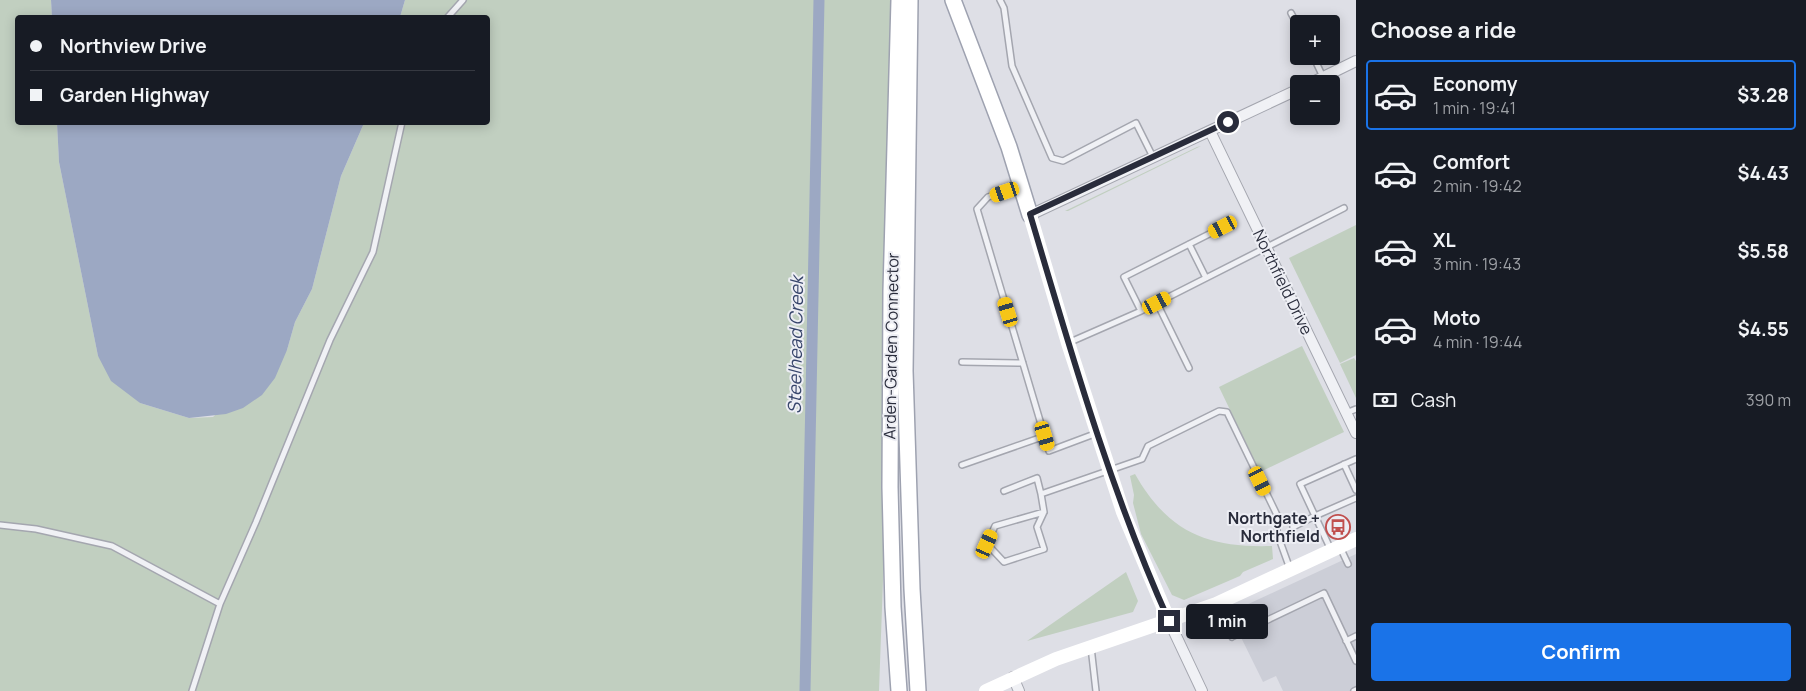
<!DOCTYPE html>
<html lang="en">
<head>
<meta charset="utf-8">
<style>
	body { margin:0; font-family:Manrope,sans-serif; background:#242831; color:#f1f3f6; height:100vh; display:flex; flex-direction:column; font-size:19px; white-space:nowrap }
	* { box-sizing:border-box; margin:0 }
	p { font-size:16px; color:#9ea1a6 }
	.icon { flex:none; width:28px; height:28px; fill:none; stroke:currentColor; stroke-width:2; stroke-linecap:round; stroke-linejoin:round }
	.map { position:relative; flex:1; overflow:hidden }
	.panel { display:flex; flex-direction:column; background:#171b24; width:450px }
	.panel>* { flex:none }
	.banner { position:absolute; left:15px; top:15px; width:475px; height:110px; border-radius:5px; box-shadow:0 2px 12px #0003; display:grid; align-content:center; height:110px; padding:0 15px; background:#171b24 }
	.buttons { position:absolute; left:1290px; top:15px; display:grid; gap:10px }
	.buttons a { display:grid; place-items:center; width:50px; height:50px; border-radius:5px; background:#171b24; box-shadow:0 2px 12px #0003; font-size:25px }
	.end { position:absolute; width:22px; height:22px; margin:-11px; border:6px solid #292c3b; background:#fff; box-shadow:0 0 0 2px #fff }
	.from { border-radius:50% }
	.bubble { position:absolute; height:35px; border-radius:5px; background:#171b24; box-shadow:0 2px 12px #0003; font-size:16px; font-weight:700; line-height:35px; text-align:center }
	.car { position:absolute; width:15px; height:30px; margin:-15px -8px; border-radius:6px; box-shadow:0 0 4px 1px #0007; background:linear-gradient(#f5c518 24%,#345 0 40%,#f5c518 0 76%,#345 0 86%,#f5c518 0) }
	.banner b { display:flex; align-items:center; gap:18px; height:48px; font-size:19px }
	.banner b+b { border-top:1px solid #363941 }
	.banner i { width:12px; height:12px; background:#f1f3f6 }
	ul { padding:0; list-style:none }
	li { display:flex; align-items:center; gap:15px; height:70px; margin:0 10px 8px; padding:0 5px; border:2px solid transparent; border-radius:5px }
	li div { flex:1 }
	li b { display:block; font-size:19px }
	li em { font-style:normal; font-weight:700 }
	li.current { border-color:#1a73e8 }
	li>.icon { width:45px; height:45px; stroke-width:1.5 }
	h2 { padding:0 15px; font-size:22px; line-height:60px }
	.pay { display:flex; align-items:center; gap:12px; height:55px; padding:0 15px; font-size:19px }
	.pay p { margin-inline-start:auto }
	.action { display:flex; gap:10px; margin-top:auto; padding:10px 15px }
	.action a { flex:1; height:58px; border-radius:5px; background:#1a73e8; color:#fff; font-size:20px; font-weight:700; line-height:58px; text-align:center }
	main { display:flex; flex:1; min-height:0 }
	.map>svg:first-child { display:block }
	.built { fill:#ccced7 }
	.green { fill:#c1cfc0 }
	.water { fill:#9ca8c3 }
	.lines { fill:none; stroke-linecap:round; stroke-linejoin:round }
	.canal { stroke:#9ca8c3; stroke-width:11 }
	.lane-casing { stroke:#a4a6af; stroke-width:8 }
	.street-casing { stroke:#a4a6af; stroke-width:12 }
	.primary-casing { stroke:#9ea2b0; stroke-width:18 }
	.lane { stroke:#f0f1f5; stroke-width:5 }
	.street { stroke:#f0f1f5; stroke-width:10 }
	.secondary { stroke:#fff; stroke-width:14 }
	.primary { stroke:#fff; stroke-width:15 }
	.route { stroke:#292c3b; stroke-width:6 }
	.labels { text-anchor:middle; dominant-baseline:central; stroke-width:4; stroke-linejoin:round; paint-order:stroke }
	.street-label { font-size:16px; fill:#292c3b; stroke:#edeef4 }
	.poi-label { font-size:16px; font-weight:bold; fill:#292c3b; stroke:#edeef4; text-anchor:end }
	.water-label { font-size:18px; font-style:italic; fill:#37456b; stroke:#edeef4 }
</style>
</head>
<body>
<main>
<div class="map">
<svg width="1356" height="691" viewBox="0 0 1356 691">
	<rect width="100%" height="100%" fill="#dedfe6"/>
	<!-- built -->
	<path class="built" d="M1356,554V691H1283L1276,676L1263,682L1229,613Z"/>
	<!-- green -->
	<path class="green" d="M0,0H51L52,17L18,18V122L57,123L59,162L98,356L140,403L189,418L213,417L287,350L295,322L312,289L341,176L364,123L488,122V18L400,17L405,0H904L879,691H0Z
		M1201,146L1068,211H1065L1197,147Z
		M1356,225V355L1340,363L1289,258Z
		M1302,346L1344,432L1260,472L1219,387Z
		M1354,358L1356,361V398L1340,364Z
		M1135,474C1168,532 1207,548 1272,546L1273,559L1243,572L1240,576L1184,600L1172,595L1141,534L1133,503L1134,495L1130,476Z
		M1126,572L1138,601L1133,612L1027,641Z"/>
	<!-- water -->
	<path class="water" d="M51,0H405L400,17L52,18Z
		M57,123H364L341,176L312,289L295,322L287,350L275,378L262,395L243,408L226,414L189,418L140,403L111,381L98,356L59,162Z"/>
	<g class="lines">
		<!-- canal -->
		<path class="canal" d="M805,691L819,0"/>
		<defs>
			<path id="lane" d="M1000,0L1004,8L1012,66L1052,158L1063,161L1136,123L1153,157
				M1291,13L1299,28
				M447,18L463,0
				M1313,56L1323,77
				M1019,187L988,197L977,209L1049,451L1097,433
				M1189,244L1206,278
				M1157,303L1189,368
				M1141,311L1124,277L1223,227
				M1068,343L1141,311L1344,208
				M962,362L1023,363
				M1346,413L1356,409
				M1344,464L1356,490
				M962,465L1045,436
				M1004,491L1037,478L1041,494L1142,459L1148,446L1219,411L1227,412L1277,515V533L1290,569
				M1041,494L1044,512L1037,527L1044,549L1004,562L987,544L995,526L1044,512
				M0,525L36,529L112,546L220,604L192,691
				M1293,527L1315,516L1300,484L1356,459
				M1340,547L1348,564
				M1331,550L1315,516L1356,498
				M220,604L256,522L330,340L373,252L402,122
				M1217,604L1232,637L1324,593L1356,661
				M1346,641L1356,636
				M1091,647L1096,691
				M1354,691L1356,690"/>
			<path id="street" d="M1309,84L1356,61
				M1210,131L1356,433
				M1030,215L1299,89
				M1169,621L1202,691
				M1013,677L1019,691"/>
			<path id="primary" d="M899,0L891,291L890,487L893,607L899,691
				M910,0L905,371L912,589L918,691
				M953,0L1009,147L1030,215"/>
		</defs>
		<!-- lane casing -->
		<use href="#lane" class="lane-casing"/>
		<!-- street casing -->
		<use href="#street" class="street-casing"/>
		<!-- primary casing -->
		<use href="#primary" class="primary-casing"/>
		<!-- lane -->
		<use href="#lane" class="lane"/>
		<!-- street -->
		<use href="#street" class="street"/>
		<!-- secondary -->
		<path class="secondary" d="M1030,215L1068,343L1123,512L1169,621
			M986,691L1056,659L1216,604L1356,539"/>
		<!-- primary -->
		<use href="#primary" class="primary"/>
	</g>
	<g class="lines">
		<!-- route -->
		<path class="route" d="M1169,621C1110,490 1071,352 1030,214L1228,122"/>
	</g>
	<!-- icons -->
	<defs>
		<symbol id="bus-ring" viewBox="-11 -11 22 22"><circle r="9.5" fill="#edeef4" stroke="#c04f4e" stroke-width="1.5"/><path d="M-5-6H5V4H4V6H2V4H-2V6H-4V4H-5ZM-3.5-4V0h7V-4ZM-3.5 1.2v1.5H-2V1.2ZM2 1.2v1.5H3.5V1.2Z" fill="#c04f4e"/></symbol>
	</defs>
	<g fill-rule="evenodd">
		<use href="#bus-ring" x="1324" y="513" width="28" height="28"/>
	</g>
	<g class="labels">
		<!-- street labels -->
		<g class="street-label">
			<text transform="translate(1283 282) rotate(64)">Northfield Drive</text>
			<text transform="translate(891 346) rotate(-89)">Arden-Garden Connector</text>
		</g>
		<!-- poi labels -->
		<g class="poi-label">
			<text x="1320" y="518">Northgate +<tspan x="1320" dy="18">Northfield</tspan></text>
		</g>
		<!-- water labels -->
		<g class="water-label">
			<text transform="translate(795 345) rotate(-89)">Steelhead Creek</text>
		</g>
	</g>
</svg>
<div class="buttons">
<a>+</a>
<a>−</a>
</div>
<i class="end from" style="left:1228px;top:122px"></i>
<i class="end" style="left:1169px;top:621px"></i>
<div class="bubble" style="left:1186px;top:604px;width:82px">1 min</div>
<i class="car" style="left:1005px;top:192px;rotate:251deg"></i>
<i class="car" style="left:1223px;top:227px;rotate:243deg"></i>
<i class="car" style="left:1157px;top:303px;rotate:63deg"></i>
<i class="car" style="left:1008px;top:312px;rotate:343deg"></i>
<i class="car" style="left:1045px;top:436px;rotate:163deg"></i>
<i class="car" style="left:1260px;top:481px;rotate:154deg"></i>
<i class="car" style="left:987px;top:544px;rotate:24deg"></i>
<div class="banner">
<b><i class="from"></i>Northview Drive</b>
<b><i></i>Garden Highway</b>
</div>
</div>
<section class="panel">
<h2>Choose a ride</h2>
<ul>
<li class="current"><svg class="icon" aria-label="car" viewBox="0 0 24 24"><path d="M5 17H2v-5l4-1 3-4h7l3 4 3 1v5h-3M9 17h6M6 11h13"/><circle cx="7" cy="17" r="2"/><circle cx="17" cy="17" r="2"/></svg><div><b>Economy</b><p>1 min · 19:41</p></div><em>$3.28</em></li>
<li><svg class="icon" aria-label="car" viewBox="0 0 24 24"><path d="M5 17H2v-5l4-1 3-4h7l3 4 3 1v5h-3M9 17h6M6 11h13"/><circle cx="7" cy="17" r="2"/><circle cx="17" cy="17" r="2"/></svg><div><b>Comfort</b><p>2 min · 19:42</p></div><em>$4.43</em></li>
<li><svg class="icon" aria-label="car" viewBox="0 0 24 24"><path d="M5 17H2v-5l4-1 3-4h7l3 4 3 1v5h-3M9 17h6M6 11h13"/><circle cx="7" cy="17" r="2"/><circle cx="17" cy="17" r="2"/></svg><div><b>XL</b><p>3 min · 19:43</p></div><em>$5.58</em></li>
<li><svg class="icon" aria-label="car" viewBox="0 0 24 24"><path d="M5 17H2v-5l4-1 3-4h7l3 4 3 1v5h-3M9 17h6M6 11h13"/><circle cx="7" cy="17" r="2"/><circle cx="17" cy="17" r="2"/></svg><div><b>Moto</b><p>4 min · 19:44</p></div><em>$4.55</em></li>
</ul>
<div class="pay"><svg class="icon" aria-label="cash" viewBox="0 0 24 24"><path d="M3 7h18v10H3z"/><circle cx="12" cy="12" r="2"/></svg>Cash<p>390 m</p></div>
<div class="action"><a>Confirm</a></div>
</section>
</main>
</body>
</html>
